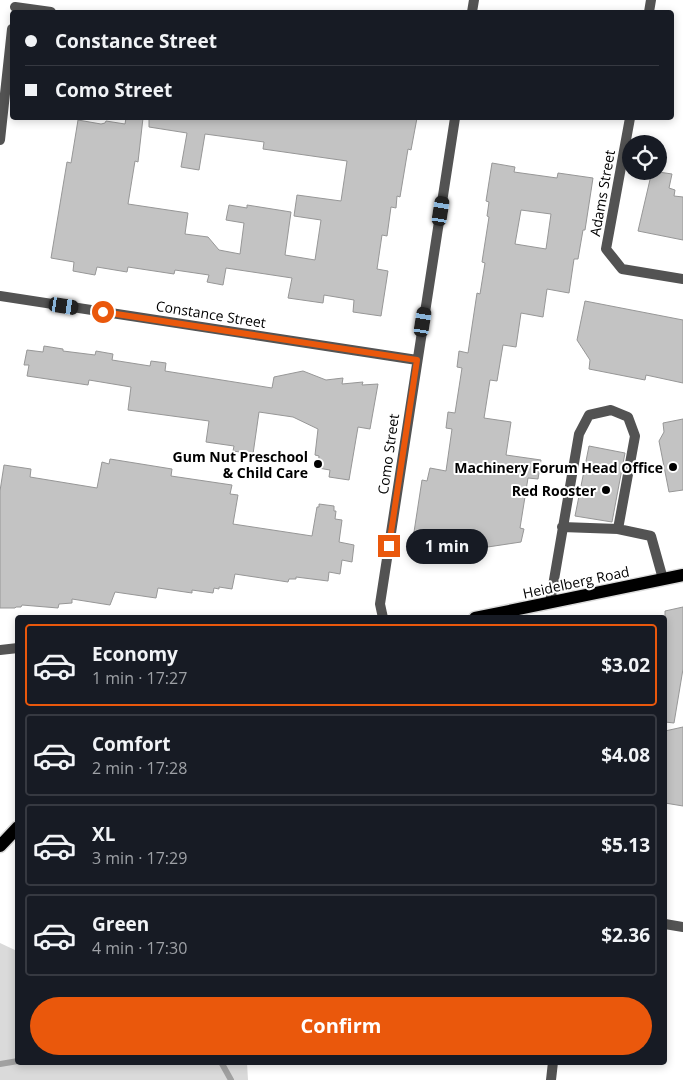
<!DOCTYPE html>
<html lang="en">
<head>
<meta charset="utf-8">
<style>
	body { margin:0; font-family:"Open Sans",sans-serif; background:#20242c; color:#f1f3f6; height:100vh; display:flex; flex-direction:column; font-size:19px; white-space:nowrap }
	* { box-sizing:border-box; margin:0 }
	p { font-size:16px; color:#9ea1a6 }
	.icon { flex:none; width:28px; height:28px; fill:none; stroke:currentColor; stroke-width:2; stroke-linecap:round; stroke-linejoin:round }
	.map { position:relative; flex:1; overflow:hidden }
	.details { position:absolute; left:15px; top:615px; width:652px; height:450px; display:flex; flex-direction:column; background:#171b24; border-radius:5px; box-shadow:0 2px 8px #0003 }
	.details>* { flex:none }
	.banner { position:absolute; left:10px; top:10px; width:664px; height:110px; border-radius:5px; box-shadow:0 2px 8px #0003; display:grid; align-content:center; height:110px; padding:0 15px; background:#171b24 }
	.controls { position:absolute; left:622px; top:135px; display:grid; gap:10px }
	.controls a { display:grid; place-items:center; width:45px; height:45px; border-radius:50%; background:#171b24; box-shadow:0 2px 8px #0003; font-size:25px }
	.end { position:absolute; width:22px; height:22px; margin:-11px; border:6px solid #ea580c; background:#fff; box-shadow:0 0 0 2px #fff }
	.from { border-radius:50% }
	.bubble { position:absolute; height:35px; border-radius:18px; background:#171b24; box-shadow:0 2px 8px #0003; font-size:16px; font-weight:700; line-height:35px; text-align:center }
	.car { position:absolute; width:15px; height:30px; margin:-15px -8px; border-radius:6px; box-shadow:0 0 4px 1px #0007; background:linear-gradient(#222 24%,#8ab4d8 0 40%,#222 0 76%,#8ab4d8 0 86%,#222 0) }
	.banner b { display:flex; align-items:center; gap:18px; height:48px; font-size:19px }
	.banner b+b { border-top:1px solid #363941 }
	.banner i { width:12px; height:12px; background:#f1f3f6 }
	ul { padding:9px 0 0; list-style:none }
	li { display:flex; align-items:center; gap:15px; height:82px; margin:0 10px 8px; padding:0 5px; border:2px solid #363941; border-radius:5px }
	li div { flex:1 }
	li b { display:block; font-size:19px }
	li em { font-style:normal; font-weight:700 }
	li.current { border-color:#ea580c }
	li>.icon { width:45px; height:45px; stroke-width:1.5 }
	.button { display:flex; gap:10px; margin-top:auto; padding:10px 15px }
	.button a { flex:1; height:58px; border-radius:30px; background:#ea580c; color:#fff; font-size:20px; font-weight:700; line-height:58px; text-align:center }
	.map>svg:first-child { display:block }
	.green { fill:#dadada }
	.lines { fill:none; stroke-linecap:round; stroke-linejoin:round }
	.stream { stroke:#a1a1a1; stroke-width:6 }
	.building { fill:#c3c3c3; stroke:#979797; fill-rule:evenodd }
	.primary-casing { stroke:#dbdbdb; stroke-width:15 }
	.service { stroke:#535353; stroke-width:10 }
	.minor { stroke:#535353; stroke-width:10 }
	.primary { stroke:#000; stroke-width:12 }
	.route { stroke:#ea580c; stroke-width:6 }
	.poi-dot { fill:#000; stroke:#fff; stroke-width:2 }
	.labels { text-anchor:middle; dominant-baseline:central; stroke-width:4; stroke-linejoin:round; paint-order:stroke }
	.street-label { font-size:14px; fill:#000; stroke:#fff }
	.poi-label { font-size:14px; font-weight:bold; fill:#000; stroke:#fff; text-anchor:end }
</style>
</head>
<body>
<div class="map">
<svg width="683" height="1080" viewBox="0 0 683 1080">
	<rect width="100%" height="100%" fill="#fff"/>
	<!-- green -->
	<path class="green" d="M0,943L17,951L18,1062L247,1063L248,1080H0Z"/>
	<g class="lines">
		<!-- stream -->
		<path class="stream" d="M221,1062L231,1080
			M0,1064L18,1061"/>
	</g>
	<!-- building -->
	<path class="building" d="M126,118H143L138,162L135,161L128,204L188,213L185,234L208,237L219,250L240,254L244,223L226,220L229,205L247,208V205L291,212L285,255L315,260L321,220L294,216L297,195L341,201L347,161L263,149L264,142L205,134L199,170L181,167L187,133L149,127V118H417L411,150L408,149L400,197L397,196L396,208L391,207L387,236L382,235L377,269L388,271L381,316L353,312L354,300L324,295L323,303L288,298L292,278L226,268L223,285L207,282L209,275L175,270L174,274L128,267L127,272L97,267L95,275L73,271L74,262L51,258L67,162L71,163L78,120L101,124L105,123L106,121L125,124Z
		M492,163L515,167L514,172L557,178L558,173L593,178L585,230H583L578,259H574L569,293L547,289L543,317L521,313L516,347L503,345L497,381L490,380L484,418L511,422L506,455L541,460L538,479L528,478L520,528L524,529L521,542L421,557L413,550L412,545L422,480L427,481L430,468L446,471L452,429L446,428L448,412L455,413L462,368L457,367L459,351L468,353L477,293L480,294L485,263L482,262L489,217L487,216L489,202L486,201ZM521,210L551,214L546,249L515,244Z
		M652,171L672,174L669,188L675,190L674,196L683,197V240L638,231Z
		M585,301L683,320V383L646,375L645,380L589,369L590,360L577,340Z
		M44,346L63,349V351L95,355L96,351L113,354L112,360L150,366L151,361L166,363L165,371L272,388L274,377L303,371L326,380L343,378L342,384L363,382L362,385L378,384L370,429L358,427L349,480L329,477L330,470L318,468L319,456L315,455L318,429L293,417L259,412L253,454L233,451L234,446L206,442L209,421L128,410L131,387L89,380L88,385L27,376L29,365H24L27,350L43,352Z
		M683,419V490L669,492L659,441L664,432L663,423Z
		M589,446L625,453L612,522L575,516Z
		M110,459L172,469L171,476L232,485L230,494L238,495L233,524L312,536L317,507H319V504L334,506V511H336L335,519L342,520L339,542L354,545L352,562L342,560L340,574L329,572L328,581L296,577V579H289L288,582L235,574L232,589L219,587V589L214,588L213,593L192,590V593L158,588L156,598L115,592L110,605L72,599V603L59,604L58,608L22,605L21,607H16L15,608H0V491L4,465L31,469L30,477L97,488L102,462L109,464Z
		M683,607V669L674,723L665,722V611Z
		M683,727V806L665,803V731Z"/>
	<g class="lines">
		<defs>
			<path id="primary" d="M475,618L683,575
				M0,846L18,827"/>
		</defs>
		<!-- primary casing -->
		<use href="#primary" class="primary-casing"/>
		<!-- service -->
		<path class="service" d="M562,527L618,529L651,536L663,579
			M550,603L579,434L589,415L611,410L628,417L635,436L618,529"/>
		<!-- minor -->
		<path class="minor" d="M15,7L51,12
			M472,12L474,0
			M649,12L651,0
			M630,118L606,249L622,269L683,279
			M0,140L12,29
			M0,296L417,360
			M383,618L380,604L455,118
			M0,650L18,648
			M665,924L683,927
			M551,1080L553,1062"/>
		<!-- primary -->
		<use href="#primary" class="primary"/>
	</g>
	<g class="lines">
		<!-- route -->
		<path class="route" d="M103,312L417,360L389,546"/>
	</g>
	<!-- markers -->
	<g class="poi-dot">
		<circle cx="318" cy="464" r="5"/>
		<circle cx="673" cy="467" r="5"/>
		<circle cx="606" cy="490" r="5"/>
	</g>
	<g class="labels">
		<!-- street labels -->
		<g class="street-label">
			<text transform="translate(602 193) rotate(-80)">Adams Street</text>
			<text transform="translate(211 314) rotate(9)">Constance Street</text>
			<text transform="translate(388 454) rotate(-82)">Como Street</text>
			<text transform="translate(576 582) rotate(-12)">Heidelberg Road</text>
		</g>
		<!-- poi labels -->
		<g class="poi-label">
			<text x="308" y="456">Gum Nut Preschool<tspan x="308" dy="16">&amp; Child Care</tspan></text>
			<text x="663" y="467">Machinery Forum Head Office</text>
			<text x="596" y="490">Red Rooster</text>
		</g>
	</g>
</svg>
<div class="controls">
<a><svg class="icon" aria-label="locate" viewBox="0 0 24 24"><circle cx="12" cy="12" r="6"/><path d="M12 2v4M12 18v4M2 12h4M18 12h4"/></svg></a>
</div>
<i class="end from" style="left:103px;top:312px"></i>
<i class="end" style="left:389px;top:546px"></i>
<div class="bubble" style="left:406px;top:529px;width:82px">1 min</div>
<i class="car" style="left:441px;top:211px;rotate:9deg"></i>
<i class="car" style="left:64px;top:306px;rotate:99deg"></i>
<i class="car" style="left:423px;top:322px;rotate:9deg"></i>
<div class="banner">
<b><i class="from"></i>Constance Street</b>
<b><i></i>Como Street</b>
</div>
<section class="details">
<ul>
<li class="current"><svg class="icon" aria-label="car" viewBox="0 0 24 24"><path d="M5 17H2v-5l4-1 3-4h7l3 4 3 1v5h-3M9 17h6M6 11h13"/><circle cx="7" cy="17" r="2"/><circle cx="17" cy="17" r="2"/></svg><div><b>Economy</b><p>1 min · 17:27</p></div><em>$3.02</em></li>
<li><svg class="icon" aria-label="car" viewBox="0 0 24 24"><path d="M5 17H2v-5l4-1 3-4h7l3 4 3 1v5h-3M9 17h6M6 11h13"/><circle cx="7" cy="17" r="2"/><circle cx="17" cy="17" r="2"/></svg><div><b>Comfort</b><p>2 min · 17:28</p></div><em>$4.08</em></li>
<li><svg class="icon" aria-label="car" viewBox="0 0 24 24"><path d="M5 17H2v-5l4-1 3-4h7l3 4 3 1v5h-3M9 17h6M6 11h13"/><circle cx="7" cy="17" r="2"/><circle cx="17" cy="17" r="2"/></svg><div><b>XL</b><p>3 min · 17:29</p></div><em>$5.13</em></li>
<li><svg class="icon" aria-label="car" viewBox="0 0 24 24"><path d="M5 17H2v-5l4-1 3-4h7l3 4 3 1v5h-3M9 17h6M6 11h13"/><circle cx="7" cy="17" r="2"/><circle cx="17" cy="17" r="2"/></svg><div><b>Green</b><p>4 min · 17:30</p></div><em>$2.36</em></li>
</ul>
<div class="button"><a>Confirm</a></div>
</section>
</div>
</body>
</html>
